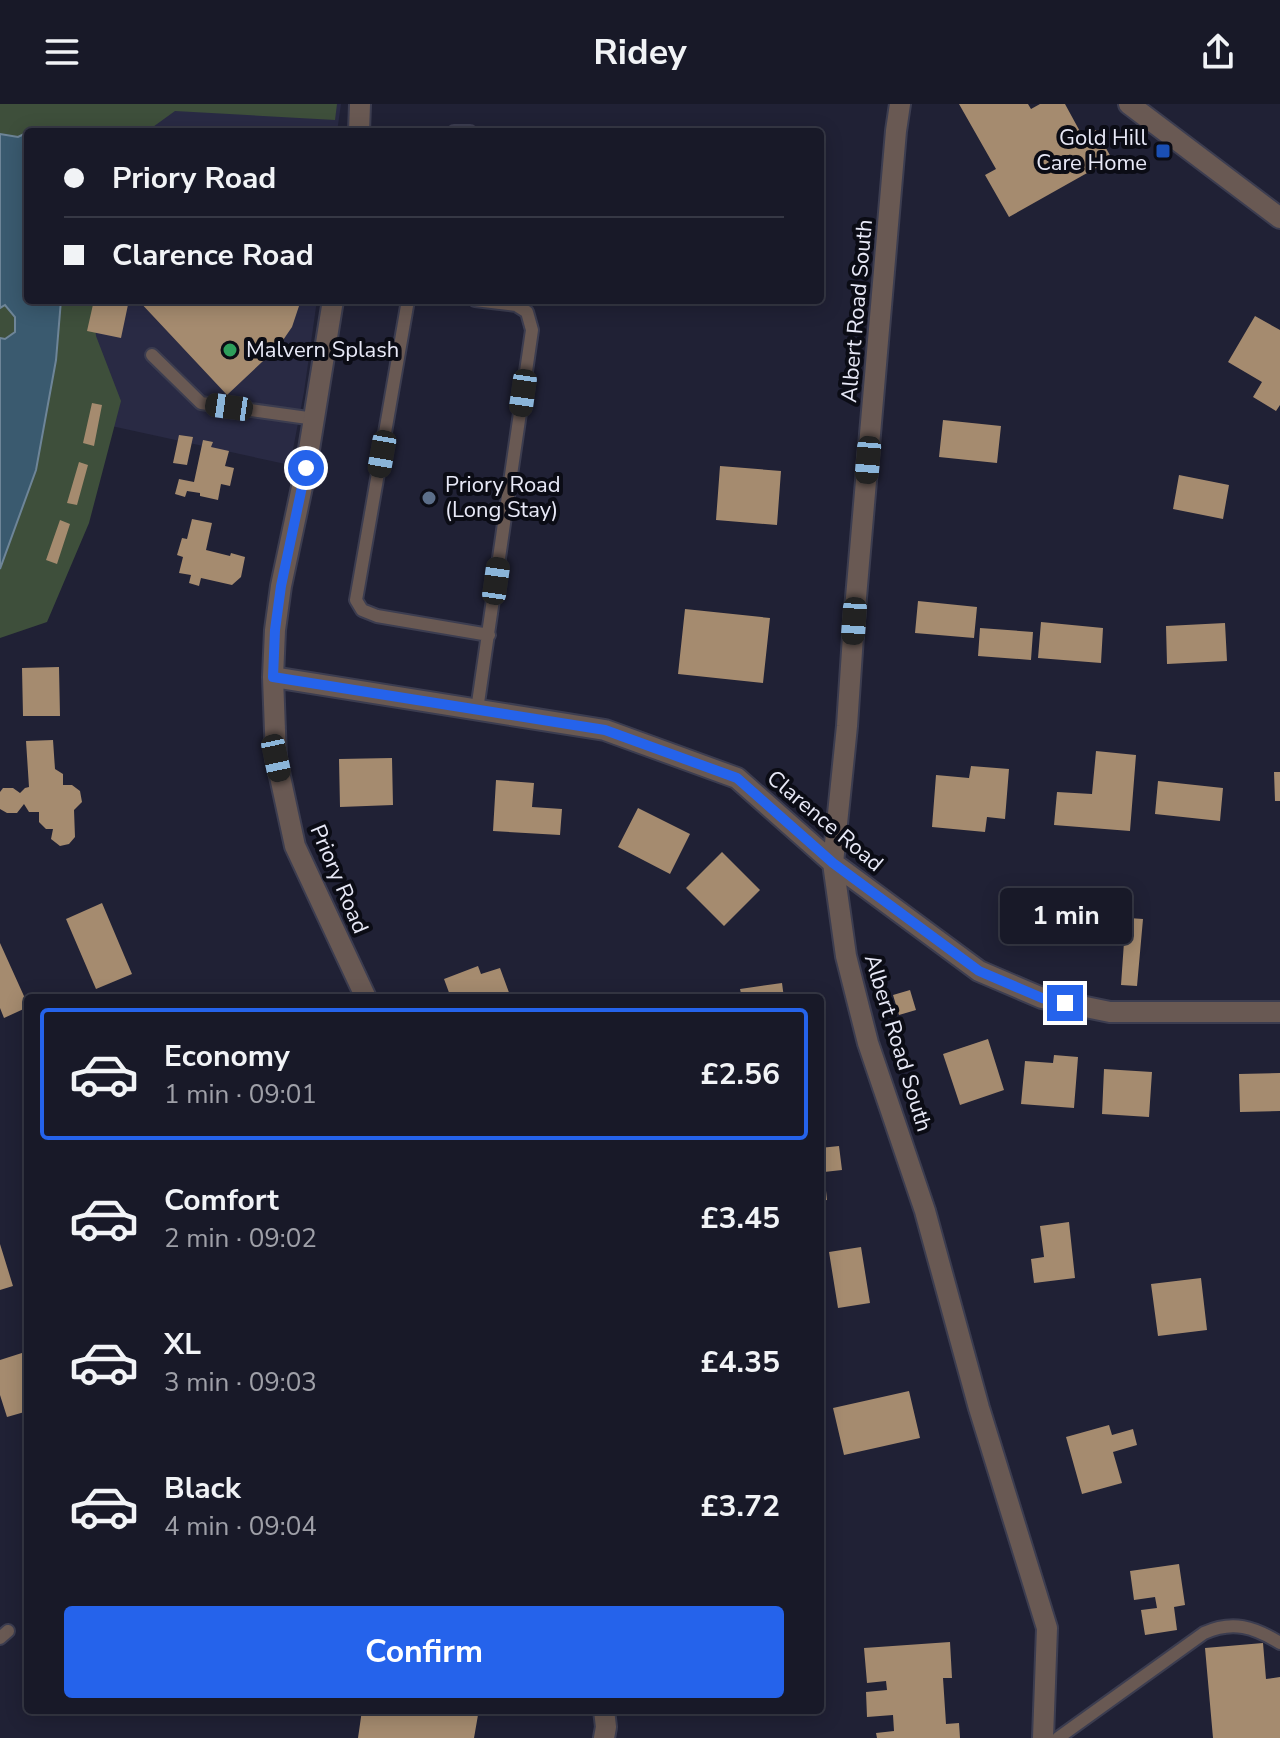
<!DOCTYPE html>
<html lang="en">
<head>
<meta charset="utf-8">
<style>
	body { margin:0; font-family:"Nunito Sans",sans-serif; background:#252634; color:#f1f3f6; height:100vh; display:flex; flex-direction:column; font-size:30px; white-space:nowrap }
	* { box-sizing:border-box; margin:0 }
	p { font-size:26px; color:#9fa0a8 }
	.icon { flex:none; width:44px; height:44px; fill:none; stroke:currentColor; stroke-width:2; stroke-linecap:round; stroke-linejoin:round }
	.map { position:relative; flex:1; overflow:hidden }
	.drawer { position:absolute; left:24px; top:890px; width:800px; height:720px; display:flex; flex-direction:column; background:#181928; border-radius:8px; box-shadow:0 4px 20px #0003,0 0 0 2px #363845 }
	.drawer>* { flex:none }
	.top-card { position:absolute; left:24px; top:24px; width:800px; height:176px; border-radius:8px; box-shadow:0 4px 20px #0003,0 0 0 2px #363845; display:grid; align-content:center; height:176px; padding:0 40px; background:#181928 }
	.end { position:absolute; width:36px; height:36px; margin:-18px; border:10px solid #2563eb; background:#fff; box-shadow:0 0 0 4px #fff }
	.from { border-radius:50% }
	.bubble { position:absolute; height:56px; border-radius:8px; background:#181928; box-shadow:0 4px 20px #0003,0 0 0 2px #363845; font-size:26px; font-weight:700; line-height:56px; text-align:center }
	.car { position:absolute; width:24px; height:48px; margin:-24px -12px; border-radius:10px; box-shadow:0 0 6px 2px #0007; background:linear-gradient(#222 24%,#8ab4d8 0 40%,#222 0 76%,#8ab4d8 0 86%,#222 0) }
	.top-card b { display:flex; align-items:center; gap:28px; height:76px; font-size:30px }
	.top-card b+b { border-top:2px solid #363845 }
	.top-card i { width:20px; height:20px; background:#f1f3f6 }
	ul { padding:14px 0 0; list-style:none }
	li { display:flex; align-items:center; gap:24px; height:132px; margin:0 16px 12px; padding:0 24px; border:4px solid transparent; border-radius:8px }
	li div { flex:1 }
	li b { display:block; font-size:30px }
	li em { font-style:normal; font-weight:700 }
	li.active { border-color:#2563eb }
	li>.icon { width:72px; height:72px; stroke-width:1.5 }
	.primary-button { display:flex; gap:16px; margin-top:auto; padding:16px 40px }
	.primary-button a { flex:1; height:92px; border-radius:8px; background:#2563eb; color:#fff; font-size:32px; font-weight:700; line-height:92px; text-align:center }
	header { display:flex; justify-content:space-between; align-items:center; height:104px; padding:0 40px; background:#181928; font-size:36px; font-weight:700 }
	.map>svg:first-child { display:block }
	.built { fill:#292a44 }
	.green { fill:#3e4f3b }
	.water { fill:#3a5a6f; stroke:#6e8598; stroke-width:2 }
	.building { fill:#a58b6f }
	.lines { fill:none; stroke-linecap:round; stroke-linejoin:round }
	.service-casing { stroke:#3c3d50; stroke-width:16 }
	.minor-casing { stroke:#3c3d50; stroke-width:24 }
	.tertiary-casing { stroke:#3c3d50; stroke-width:24 }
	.service { stroke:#695953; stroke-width:12 }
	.minor { stroke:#695953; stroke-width:20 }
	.tertiary { stroke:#695953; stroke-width:20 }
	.route { stroke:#2563eb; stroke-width:10 }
	.transit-dot { fill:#1a4fb4; stroke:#0b0c15; stroke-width:3 }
	.leisure-dot { fill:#2e9e5b; stroke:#0b0c15; stroke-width:3 }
	.service-dot { fill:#5c6f8a; stroke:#0b0c15; stroke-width:3 }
	.labels { text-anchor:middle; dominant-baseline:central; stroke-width:8; stroke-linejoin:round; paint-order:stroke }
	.poi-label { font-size:22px; fill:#e8e9f7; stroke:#0b0c15; text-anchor:start }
	.street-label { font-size:22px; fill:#e8e9f7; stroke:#0b0c15 }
</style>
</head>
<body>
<header><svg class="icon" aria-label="menu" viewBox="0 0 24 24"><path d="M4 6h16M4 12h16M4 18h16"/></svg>Ridey<svg class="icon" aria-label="share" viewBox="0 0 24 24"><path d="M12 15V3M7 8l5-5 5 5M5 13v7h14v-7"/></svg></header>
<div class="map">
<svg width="1280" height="1634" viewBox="0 0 1280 1634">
	<rect width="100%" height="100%" fill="#202135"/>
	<!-- built -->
	<path class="built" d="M82,0H341L337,28H83Z
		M76,196H317L304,288L290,361L93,318Z"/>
	<!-- green -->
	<path class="green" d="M0,0H337L335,16L175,7L146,28H28V196H97L94,212L96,232L121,297L89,419L47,518L0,534Z"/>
	<!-- water -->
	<path class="water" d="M28,28V196H61L56,256L36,366L0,465V234L5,235L15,228V213L5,201L0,204V30L18,33Z"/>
	<!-- building -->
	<path class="building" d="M959,0H1028L1031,5L1040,0H1065L1083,33L1096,26L1112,55L1009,113L985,71L996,65Z
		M94,196H129L121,234L87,227Z
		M138,196H301L292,223L279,242L227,291Z
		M1255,212L1280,226V301L1276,307L1253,293L1262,278L1228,258Z
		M92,299L102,301L94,342L83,339Z
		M943,316L1001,322L997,359L939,353Z
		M179,331L193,333L187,361L173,359Z
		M203,336L213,338L211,343L229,347L225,362L234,364L230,382L221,380L218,396L200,392V389L187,387L185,393L175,390L179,375L194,378Z
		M79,358L88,361L77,401L67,399Z
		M720,362L781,367L777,421L716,416Z
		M1179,371L1229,381L1223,415L1173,405Z
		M192,415L212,419L206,446L230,452L231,449L245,453L241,473L232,481L201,474L199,482L189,479L191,471L179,469L183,453L177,451L182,434L187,435Z
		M60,416L70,420L57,460L46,456Z
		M918,497L977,503L974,534L915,529Z
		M685,505L770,514L763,579L678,570Z
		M1041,518L1103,524L1101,559L1038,554Z
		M1225,519L1227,557L1167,560L1166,522Z
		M980,524L1033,528L1031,556L978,552Z
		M59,563L60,612H23L22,564Z
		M53,636L55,665L63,670V681H72L80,687L82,698L74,706L75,733L69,740L60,742L51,735L53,725H46L39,718V708H29L24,700L17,709H7L0,705V688L3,684H13L20,689L25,684L29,683L26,637Z
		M1096,647L1136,651L1130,727L1054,721L1057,688L1092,690Z
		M392,654L393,701L340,703L339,655Z
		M971,662L1009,665L1005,715L987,713L985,728L932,723L936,671L969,674Z
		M1274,668H1280V697H1275Z
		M496,676L534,679L532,703L562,705L560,731L493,727Z
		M1158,677L1223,684L1220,717L1155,710Z
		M638,704L690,730L670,770L618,743Z
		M722,748L760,786L724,822L686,784Z
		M102,799L132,870L96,885L66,815Z
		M1087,811L1143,815L1137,882L1121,881L1124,838L1085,835Z
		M0,839L28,901V903L4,914L0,904Z
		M478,862L481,870L500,864L511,894H451L444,875Z
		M782,879L784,894H742L740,885Z
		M910,886L916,906L899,911L893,891Z
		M988,935L1004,986L960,1001L943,950Z
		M1054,951L1078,953L1074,1004L1021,1000L1025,957L1053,959Z
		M1104,965L1152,968L1149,1013L1102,1010Z
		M1280,969V1007L1240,1008L1239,970Z
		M839,1042L842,1066L824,1068L827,1096L820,1097V1044Z
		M1069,1118L1075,1174L1034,1179L1031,1155L1044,1153L1040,1122Z
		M0,1140L13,1182L0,1186Z
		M861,1143L870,1199L838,1204L829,1148Z
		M1201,1174L1207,1226L1158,1232L1151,1180Z
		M25,1248L28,1257V1307L7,1313L0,1291V1256Z
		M909,1287L920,1334L844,1351L833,1304Z
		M1109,1321L1112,1331L1133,1325L1137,1341L1113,1348L1122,1379L1082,1390L1066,1333Z
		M1179,1460L1185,1501L1174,1503L1177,1526L1145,1531L1141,1506L1157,1504L1155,1493L1134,1496L1130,1467Z
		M950,1538L952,1574H943L946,1620L959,1619L960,1634H877L876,1629L894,1627L893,1611L867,1613L866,1588L887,1586L886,1577L867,1579L864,1544Z
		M1263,1539L1266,1575L1280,1573V1634H1213L1205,1544Z
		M362,1606H442L478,1611L474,1634H358Z"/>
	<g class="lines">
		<defs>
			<path id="service" d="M454,28H470
				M408,196L356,496L362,506L377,512L489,531
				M475,196L516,201L527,208L532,226L477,606
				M152,251L201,299L315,315
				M0,1534L8,1527
				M1058,1634L1204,1529C1233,1516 1254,1523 1280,1539"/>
			<path id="minor" d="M900,0L896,27L854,517L847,622L833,759L846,852L868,939L925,1107L979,1304L1047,1524L1043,1634
				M359,28L360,0
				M333,196L306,364L281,482L275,526L273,573L276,654L295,742L366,894
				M273,573L605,626L737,674L833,759L979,867L1042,894L1110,908H1280
				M604,1606L606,1623L604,1634"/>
			<path id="tertiary" d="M1129,0L1280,114"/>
		</defs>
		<!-- service casing -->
		<use href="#service" class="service-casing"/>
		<!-- minor casing -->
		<use href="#minor" class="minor-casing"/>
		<!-- tertiary casing -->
		<use href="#tertiary" class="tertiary-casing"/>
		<!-- service -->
		<use href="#service" class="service"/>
		<!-- minor -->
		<use href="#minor" class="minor"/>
		<!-- tertiary -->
		<use href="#tertiary" class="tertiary"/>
	</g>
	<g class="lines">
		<!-- route -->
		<path class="route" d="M306,364L281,482L275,526L273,573L605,626L737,674L833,759L979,867L1042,894L1065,899"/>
	</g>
	<!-- markers -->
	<rect class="transit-dot" x="1155" y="39" width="16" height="16" rx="4"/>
	<circle class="leisure-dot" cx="230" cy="246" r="8"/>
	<circle class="service-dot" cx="429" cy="394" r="8"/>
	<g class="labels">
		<!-- poi labels -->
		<g class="poi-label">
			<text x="1147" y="34" text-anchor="end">Gold Hill<tspan x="1147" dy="25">Care Home</tspan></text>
			<text x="246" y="246">Malvern Splash</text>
			<text x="445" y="381">Priory Road<tspan x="445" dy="25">(Long Stay)</tspan></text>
		</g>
		<!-- street labels -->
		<g class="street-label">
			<text transform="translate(857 207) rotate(-85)">Albert Road South</text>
			<text transform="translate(825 717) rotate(40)">Clarence Road</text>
			<text transform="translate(339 775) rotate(67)">Priory Road</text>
			<text transform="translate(898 939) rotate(73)">Albert Road South</text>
		</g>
	</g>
</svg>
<i class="end from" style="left:306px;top:364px"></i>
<i class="end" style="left:1065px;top:899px"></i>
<div class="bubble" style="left:1000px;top:784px;width:132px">1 min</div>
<i class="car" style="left:523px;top:289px;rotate:188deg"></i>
<i class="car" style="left:229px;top:303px;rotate:278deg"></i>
<i class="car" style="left:382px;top:350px;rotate:190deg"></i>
<i class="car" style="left:868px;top:356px;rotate:185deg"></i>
<i class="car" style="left:496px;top:477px;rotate:8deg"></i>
<i class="car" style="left:854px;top:517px;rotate:184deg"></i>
<i class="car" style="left:276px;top:654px;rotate:168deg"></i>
<div class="top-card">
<b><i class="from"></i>Priory Road</b>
<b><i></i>Clarence Road</b>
</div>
<section class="drawer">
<ul>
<li class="active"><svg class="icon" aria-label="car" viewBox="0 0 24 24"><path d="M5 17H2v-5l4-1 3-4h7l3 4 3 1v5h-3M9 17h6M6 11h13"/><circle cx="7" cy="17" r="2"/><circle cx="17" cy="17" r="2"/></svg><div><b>Economy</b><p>1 min · 09:01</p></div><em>£2.56</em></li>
<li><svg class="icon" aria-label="car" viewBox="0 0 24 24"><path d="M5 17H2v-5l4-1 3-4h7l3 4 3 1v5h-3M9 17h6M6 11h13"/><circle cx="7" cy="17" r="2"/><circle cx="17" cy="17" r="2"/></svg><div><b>Comfort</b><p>2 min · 09:02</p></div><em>£3.45</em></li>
<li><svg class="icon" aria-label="car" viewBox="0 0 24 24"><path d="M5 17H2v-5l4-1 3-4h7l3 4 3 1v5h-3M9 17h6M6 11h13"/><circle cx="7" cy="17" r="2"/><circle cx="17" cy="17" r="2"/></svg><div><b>XL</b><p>3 min · 09:03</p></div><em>£4.35</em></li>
<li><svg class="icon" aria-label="car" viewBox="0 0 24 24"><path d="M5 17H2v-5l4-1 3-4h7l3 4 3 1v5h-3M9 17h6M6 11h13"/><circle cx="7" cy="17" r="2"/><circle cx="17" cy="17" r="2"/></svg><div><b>Black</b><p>4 min · 09:04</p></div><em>£3.72</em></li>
</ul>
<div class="primary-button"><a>Confirm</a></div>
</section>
</div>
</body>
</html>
